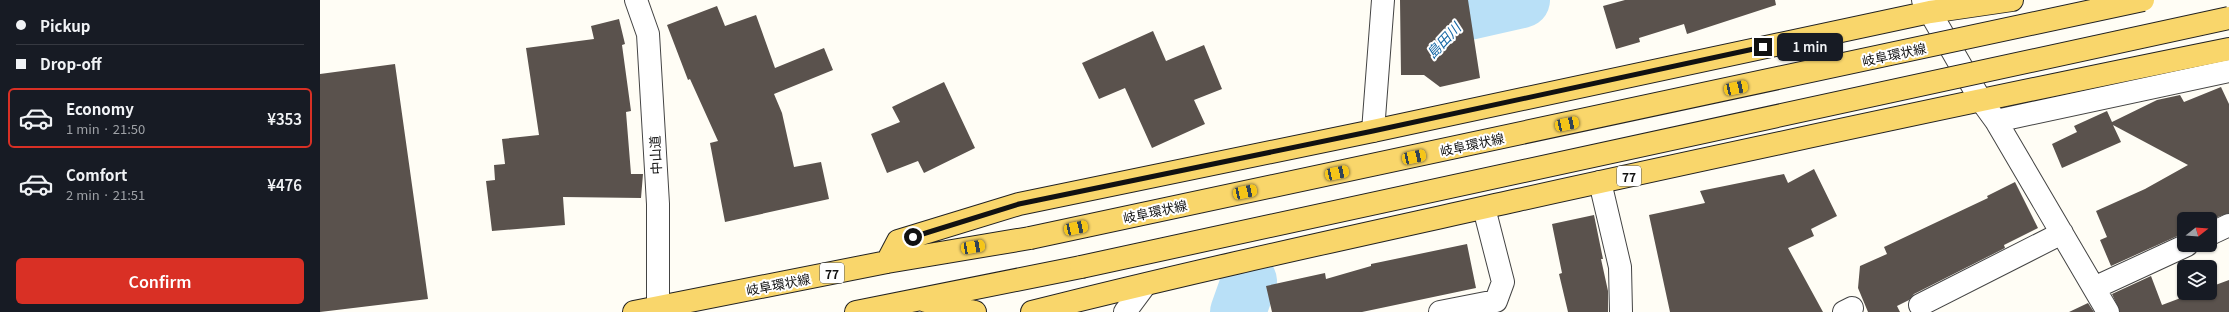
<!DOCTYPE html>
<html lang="en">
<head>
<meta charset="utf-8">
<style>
	body { margin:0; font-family:Georgia,"Noto Sans JP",serif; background:#242831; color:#f1f3f6; height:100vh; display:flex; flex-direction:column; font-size:15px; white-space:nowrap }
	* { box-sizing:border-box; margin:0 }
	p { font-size:13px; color:#9ea1a6 }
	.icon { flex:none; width:22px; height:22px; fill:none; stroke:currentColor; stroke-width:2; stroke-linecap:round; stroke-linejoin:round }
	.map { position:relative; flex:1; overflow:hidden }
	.details { display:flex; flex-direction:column; background:#171b24; width:320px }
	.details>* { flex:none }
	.top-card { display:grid; align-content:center; height:88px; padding:0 16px; background:#171b24 }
	.needle { width:26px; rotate:73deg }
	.fabs { position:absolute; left:1857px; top:212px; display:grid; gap:8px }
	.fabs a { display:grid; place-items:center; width:40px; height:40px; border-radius:6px; background:#171b24; box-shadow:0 1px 3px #0004; font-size:20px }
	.end { position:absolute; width:18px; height:18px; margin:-9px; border:5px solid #111; background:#fff; box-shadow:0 0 0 2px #fff }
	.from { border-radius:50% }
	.bubble { position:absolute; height:28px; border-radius:6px; background:#171b24; box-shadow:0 1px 3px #0004; font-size:13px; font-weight:600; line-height:28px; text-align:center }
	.car { position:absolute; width:12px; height:24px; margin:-12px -6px; border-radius:5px; box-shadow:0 0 3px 1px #0007; background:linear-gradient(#f5c518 24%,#345 0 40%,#f5c518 0 76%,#345 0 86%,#f5c518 0) }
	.top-card b { display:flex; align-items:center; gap:14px; height:38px; font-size:15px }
	.top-card b+b { border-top:1px solid #363941 }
	.top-card i { width:10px; height:10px; background:#f1f3f6 }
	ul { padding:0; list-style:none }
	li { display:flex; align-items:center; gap:12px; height:60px; margin:0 8px 6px; padding:0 8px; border:2px solid transparent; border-radius:6px }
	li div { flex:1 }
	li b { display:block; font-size:15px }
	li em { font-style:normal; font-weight:600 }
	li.active { border-color:#d93025 }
	li>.icon { width:36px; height:36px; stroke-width:1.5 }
	.button { display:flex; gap:8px; margin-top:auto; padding:8px 16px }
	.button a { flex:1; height:46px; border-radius:6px; background:#d93025; color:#fff; font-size:16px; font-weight:600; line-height:46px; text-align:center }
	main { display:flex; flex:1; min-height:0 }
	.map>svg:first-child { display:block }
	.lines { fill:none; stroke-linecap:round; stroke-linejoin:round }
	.river { stroke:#b9e0f7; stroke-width:56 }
	.building { fill:#5a524d }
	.minor-casing { stroke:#444; stroke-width:24 }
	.primary-casing { stroke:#222; stroke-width:24 }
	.minor { stroke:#fff; stroke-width:22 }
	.primary { stroke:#f9d66b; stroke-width:22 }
	.primary-bridge-casing { stroke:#222; stroke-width:24; stroke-linecap:butt }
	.primary-bridge { stroke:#f9d66b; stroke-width:22 }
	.route { stroke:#111; stroke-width:5 }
	.labels { text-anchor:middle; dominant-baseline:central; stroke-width:4; stroke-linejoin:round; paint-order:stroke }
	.shield { fill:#fff; stroke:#585858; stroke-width:1 }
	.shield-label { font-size:12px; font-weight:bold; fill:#111 }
	.street-label { font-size:13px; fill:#111; stroke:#fff }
	.water-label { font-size:14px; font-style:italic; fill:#1768a6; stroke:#fff }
</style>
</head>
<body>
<main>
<section class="details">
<div class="top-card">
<b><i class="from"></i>Pickup</b>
<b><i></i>Drop-off</b>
</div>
<ul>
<li class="active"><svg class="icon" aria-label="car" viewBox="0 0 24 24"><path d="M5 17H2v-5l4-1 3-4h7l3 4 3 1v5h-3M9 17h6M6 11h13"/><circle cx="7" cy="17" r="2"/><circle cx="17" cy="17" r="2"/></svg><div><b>Economy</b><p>1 min · 21:50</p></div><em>¥353</em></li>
<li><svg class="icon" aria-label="car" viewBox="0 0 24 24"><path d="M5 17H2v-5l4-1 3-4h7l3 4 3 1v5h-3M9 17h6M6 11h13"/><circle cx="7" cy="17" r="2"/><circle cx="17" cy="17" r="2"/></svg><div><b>Comfort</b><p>2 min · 21:51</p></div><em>¥476</em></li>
</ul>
<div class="button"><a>Confirm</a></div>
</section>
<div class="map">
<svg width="1909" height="312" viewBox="0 0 1909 312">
	<rect width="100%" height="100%" fill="#fffdf5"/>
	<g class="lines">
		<!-- river -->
		<path class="river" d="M1149,12L1202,0
			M918,312L929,281"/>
	</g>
	<!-- building -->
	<path class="building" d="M1080,0H1148L1160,78L1120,87L1104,75H1081Z
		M1305,0H1455L1456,5L1367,34L1364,24L1319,38L1320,42L1296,49L1283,6Z
		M397,6L405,26L436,15L455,68L504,48L513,70L454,94L462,113L474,167L501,162L509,199L405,222L390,143L398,141L370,79L368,80L347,25Z
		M299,19L305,44L302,45L311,111L306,112L311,174H323L321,198L243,197L245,225L172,231L166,181L175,180L174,165L185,164L182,139L219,135L206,48L274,39L271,26Z
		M833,31L846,61L884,45L902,89L874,100L885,124L832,148L805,88L779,99L762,63Z
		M75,64L108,299L0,312V74Z
		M624,82L655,148L604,173L598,161L567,173L551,134L580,122L572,107Z
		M1901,87L1909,104V213L1892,219H1864V233L1791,266L1780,240L1787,237L1776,211L1825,189L1868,165L1793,125L1801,142L1742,168L1732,144L1757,132L1754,126L1787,111L1792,122L1837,100L1860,95L1864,102Z
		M1494,169L1517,216L1491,229L1494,236L1468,248L1503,312H1350L1329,215L1385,203L1380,191L1464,174L1468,183Z
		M1695,182L1718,228L1684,245L1685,248L1594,294L1589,300L1577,306L1580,312H1548L1538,288L1540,266L1567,254L1564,247L1668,198L1667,196Z
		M1274,215L1283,259H1281L1288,291V312H1248L1239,274L1242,273L1232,224Z
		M1147,244L1156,288L1042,312H952L946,286L1005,273L1006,279L1051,266V264Z
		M1831,276L1842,305L1874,293H1890V287L1909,280V312H1800L1792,294Z
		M1768,303L1774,312H1749Z"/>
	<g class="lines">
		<defs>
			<path id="minor" d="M316,0L328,34L338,204V312
				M1603,0L1660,99L1676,121L1788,312
				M1676,121L1909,71
				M1053,131L1063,0
				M1280,182L1300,267L1301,312
				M1890,234L1909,225
				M1774,288L1867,245
				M1600,305L1742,233
				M805,312L825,285
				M1120,312L1176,301L1183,282L1164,208
				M1524,312L1532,308"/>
			<path id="primary" d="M567,262L578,241L699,204L1053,131L1610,12L1692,0
				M606,301L655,312
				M314,312L567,262L710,238
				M536,312L761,267
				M712,312C873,271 1036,236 1198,200C1435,148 1671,97 1909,49"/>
		</defs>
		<!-- minor casing -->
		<use href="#minor" class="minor-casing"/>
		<!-- primary casing -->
		<use href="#primary" class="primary-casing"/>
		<!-- minor -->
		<use href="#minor" class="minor"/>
		<!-- primary -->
		<use href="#primary" class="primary"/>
		<defs>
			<path id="primary-bridge" d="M710,238L1823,0
				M761,267L1909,18"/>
		</defs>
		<!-- primary-bridge casing -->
		<use href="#primary-bridge" class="primary-bridge-casing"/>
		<!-- primary-bridge -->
		<use href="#primary-bridge" class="primary-bridge"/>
	</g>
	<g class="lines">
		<!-- route -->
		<path class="route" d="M593,237L699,204L1053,131L1443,47"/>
	</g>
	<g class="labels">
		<!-- shield labels -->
		<g class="shield">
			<rect x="1297" y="166" width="24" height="20" rx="3"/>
			<rect x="500" y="263" width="24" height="20" rx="3"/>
		</g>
		<g class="shield-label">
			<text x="1309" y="176">77</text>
			<text x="512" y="273">77</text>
		</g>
		<!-- street labels -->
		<g class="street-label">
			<text transform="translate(1574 54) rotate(-12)">岐阜環状線</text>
			<text transform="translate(1152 144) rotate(-12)">岐阜環状線</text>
			<text transform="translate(335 155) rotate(-93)">中山道</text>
			<text transform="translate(835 211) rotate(-12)">岐阜環状線</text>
			<text transform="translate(458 284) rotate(-11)">岐阜環状線</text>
		</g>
		<!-- water labels -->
		<g class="water-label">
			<text transform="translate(1123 40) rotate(-47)">島田川</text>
		</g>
	</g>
</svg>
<div class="fabs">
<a><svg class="needle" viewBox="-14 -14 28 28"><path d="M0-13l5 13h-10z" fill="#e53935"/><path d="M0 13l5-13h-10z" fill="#9ea1a6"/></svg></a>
<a><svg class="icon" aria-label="layers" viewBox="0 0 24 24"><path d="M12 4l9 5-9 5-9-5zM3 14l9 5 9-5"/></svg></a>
</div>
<i class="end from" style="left:593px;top:237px"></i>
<i class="end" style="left:1443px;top:47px"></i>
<div class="bubble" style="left:1457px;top:33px;width:66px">1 min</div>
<i class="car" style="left:1416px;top:88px;rotate:78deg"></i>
<i class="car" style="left:1247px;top:124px;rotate:78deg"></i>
<i class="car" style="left:1094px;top:157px;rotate:78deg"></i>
<i class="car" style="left:1017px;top:173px;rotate:78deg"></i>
<i class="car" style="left:925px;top:192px;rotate:78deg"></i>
<i class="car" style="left:756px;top:228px;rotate:78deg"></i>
<i class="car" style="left:653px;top:247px;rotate:80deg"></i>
</div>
</main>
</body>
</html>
